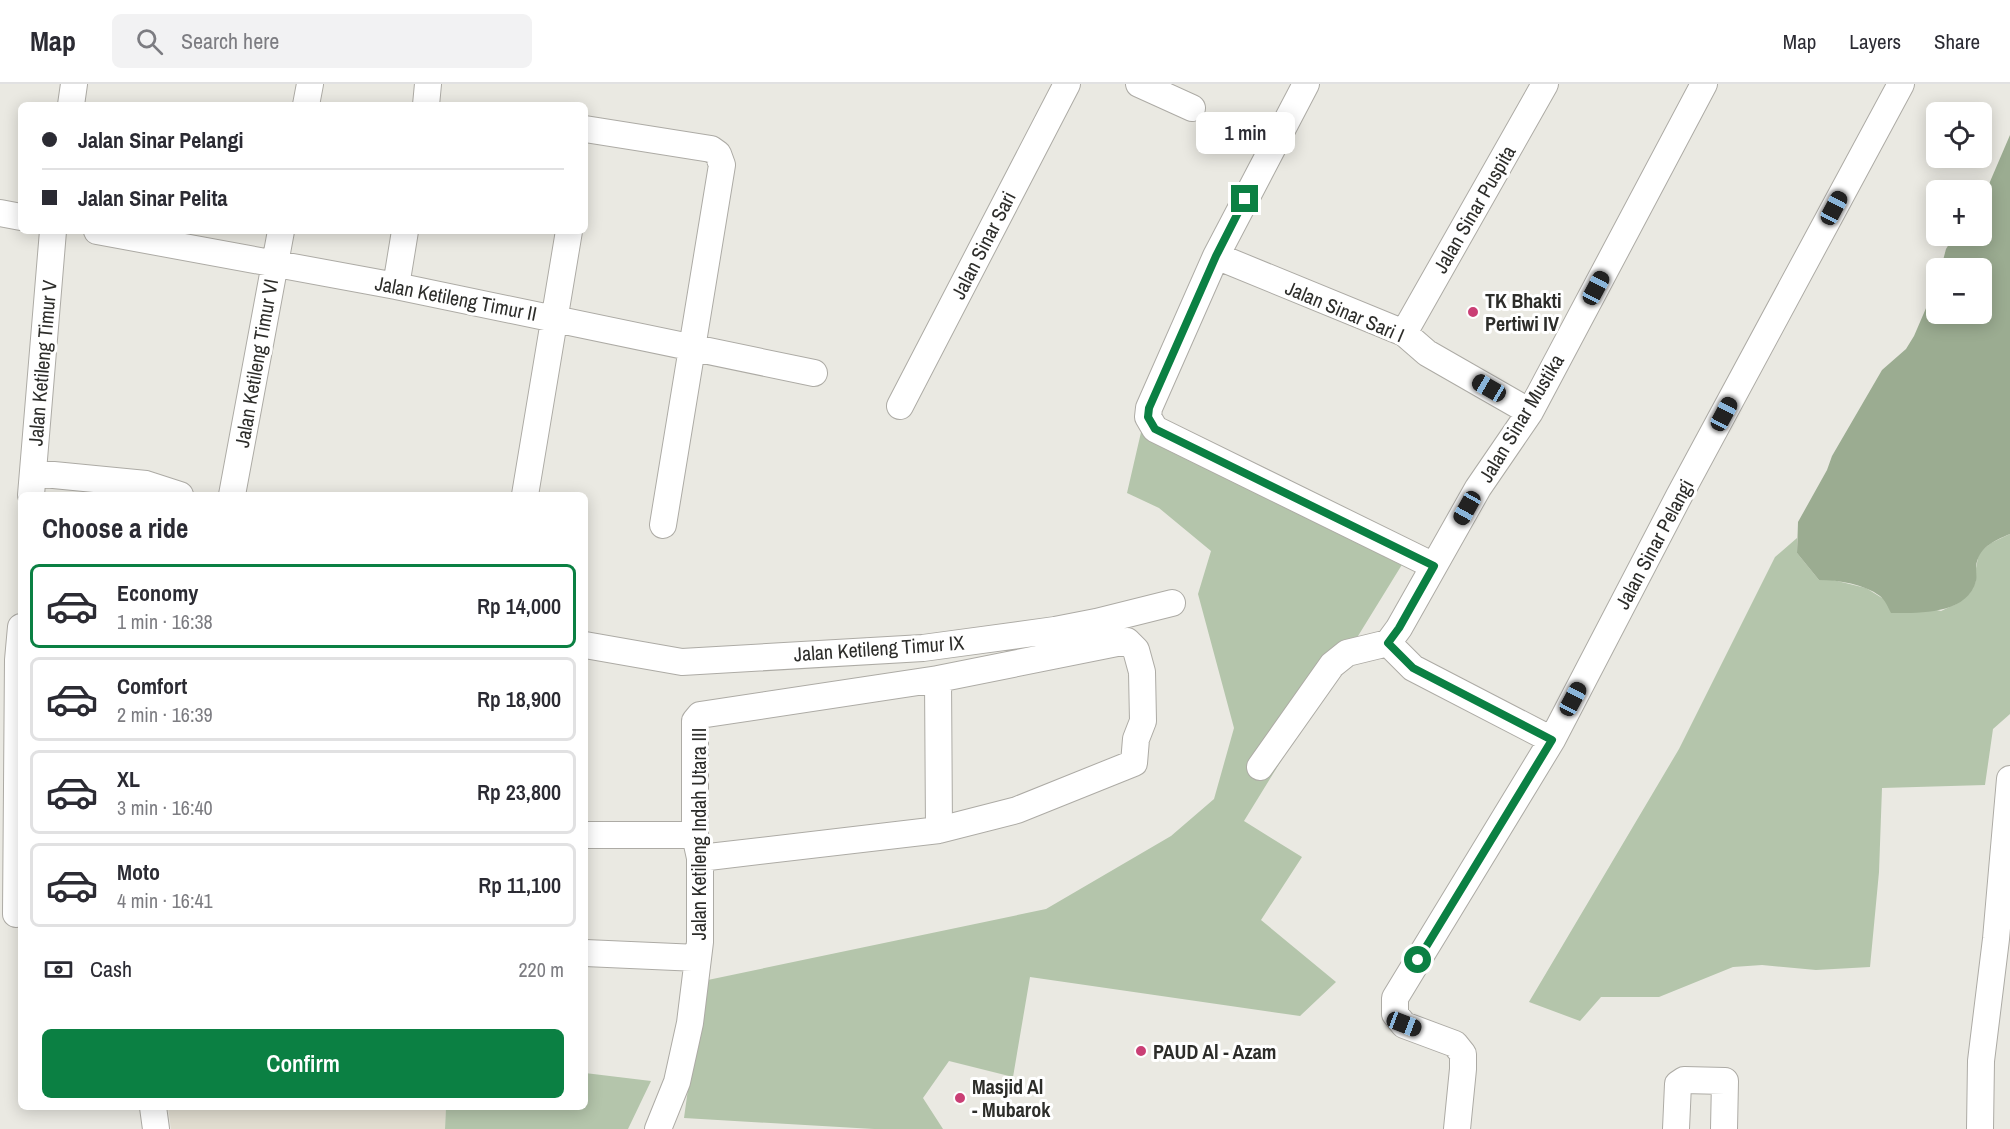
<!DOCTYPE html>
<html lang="en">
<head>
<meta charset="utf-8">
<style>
	body { margin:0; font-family:"Archivo Narrow",sans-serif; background:#f2f2f3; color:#2b2b33; height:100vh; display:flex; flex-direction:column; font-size:22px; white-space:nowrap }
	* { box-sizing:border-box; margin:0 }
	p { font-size:20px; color:#7c7c81 }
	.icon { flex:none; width:33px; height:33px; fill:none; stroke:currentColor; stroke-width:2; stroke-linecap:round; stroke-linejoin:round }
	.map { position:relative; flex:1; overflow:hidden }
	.side { position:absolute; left:18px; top:408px; width:570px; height:618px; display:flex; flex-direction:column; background:#fff; border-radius:9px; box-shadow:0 3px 15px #0003 }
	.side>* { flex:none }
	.guide { position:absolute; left:18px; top:18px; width:570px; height:132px; border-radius:9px; box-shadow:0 3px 15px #0003; display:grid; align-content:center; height:132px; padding:0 24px; background:#fff }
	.tools { position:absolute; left:1926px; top:18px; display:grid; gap:12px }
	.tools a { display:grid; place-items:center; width:66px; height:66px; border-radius:9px; background:#fff; box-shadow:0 3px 15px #0003; font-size:30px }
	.end { position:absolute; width:27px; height:27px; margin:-14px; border:8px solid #0b8043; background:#fff; box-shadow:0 0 0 3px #fff }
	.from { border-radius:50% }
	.bubble { position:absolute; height:42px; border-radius:9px; background:#fff; box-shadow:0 3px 15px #0003; font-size:20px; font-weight:600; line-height:42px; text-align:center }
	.car { position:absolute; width:18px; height:36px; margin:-18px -9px; border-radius:8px; box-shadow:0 0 4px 2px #0007; background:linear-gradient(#222 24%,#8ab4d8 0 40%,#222 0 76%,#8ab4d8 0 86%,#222 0) }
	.guide b { display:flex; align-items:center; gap:21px; height:57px; font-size:22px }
	.guide b+b { border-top:2px solid #e1e1e2 }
	.guide i { width:15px; height:15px; background:#2b2b33 }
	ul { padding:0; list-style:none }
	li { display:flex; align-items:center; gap:18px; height:84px; margin:0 12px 9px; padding:0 12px; border:3px solid #e1e1e2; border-radius:9px }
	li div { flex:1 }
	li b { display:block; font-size:22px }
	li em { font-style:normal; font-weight:600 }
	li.selected { border-color:#0b8043 }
	li>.icon { width:54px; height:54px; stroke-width:1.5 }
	h2 { padding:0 24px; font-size:27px; line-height:72px }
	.pay { display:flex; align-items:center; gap:15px; height:66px; padding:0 24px; font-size:22px }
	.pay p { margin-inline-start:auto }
	.cta { display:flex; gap:12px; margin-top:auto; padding:12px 24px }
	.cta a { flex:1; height:69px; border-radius:9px; background:#0b8043; color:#fff; font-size:24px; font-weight:600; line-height:69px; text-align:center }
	header { display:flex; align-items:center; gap:36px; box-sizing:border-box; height:84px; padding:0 30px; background:#fff; border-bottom:2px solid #e1e1e2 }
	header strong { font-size:28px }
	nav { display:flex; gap:33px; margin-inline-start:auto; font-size:21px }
	.search { width:420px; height:54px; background:#f2f2f3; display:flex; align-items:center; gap:15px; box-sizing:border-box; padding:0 21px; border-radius:9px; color:#7c7c81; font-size:22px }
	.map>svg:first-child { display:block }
	.built { fill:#e1ddd0 }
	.green { fill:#b4c5ab }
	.forest { fill:#9bac91 }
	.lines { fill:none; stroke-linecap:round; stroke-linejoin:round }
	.street-casing { stroke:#adaba5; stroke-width:28 }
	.street { stroke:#fff; stroke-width:26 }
	.route { stroke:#0b8043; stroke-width:8 }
	.poi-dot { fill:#ca3f75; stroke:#fff; stroke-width:2 }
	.labels { text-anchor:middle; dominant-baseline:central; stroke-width:6; stroke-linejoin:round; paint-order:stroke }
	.street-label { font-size:20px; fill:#2d2d2a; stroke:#fff }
	.poi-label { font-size:20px; font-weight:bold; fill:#2d2d2a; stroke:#fff; text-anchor:start }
</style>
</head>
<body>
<header>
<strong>Map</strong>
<div class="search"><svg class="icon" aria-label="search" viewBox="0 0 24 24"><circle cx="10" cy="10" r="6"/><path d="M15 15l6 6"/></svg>Search here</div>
<nav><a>Map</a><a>Layers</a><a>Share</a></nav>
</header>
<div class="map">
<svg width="2010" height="1045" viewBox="0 0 2010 1045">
	<rect width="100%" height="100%" fill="#eae9e2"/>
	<!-- built -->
	<path class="built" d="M168,1023H446L445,1045H171Z"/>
	<!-- green -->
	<path class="green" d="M1142,344L1403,479L1244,737L1302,773L1261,836L1336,898L1300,932L1030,893L1013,993L949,977L923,1014L943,1045H874L684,1034L703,897L1046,825L1171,752L1214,715L1234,644L1198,510L1211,467L1159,424L1127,409Z
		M2010,450V630L1993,645L1985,701L1882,704L1879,788L1870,883L1816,886L1762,881L1733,883L1659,913H1601L1580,937L1529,918L1679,665L1775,473L1797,454V469L1819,496H1833L1866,504L1882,514L1941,527L1956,520L1969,510L1976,497V484L1979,469L1991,459Z
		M585,989L651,997L628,1045H445L446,1023H585Z"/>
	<!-- forest -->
	<path class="forest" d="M2010,51V450C1993,457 1978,464 1976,483C1976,488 1977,493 1976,497C1967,531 1918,529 1891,529C1888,523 1885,516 1880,512C1864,500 1839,496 1819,496L1797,469L1798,438L1827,386L1832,372L1882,286L1906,265L1914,252L1936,201V230H1982V184H1941L1946,165L1954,152H1982V111L1989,100Z"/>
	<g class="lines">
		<defs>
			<path id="street" d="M1139,0L1192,24
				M1306,0L1216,172L1149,324L1148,333L1155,345L1434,482
				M71,21L74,0
				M306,21L310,0
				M426,21L428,0
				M585,45L711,65L718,70L722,81L663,441
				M0,129L21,133
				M97,147L396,202L814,289
				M1216,172L1404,249L1427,269L1530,328
				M396,202L405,147
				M1404,249L1545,0
				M900,322L1067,0
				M33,389L146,400L180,411
				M31,411L53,147
				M232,411L281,147
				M525,411L569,147
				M585,561L682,578L923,564L1055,546L1096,538L1172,519
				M1552,656L1413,584L1388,559L1399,544L1478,404L1530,328L1704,0
				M1260,683L1332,581L1347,569L1388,559
				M585,751H695
				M700,774L939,746L938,595
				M16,830L18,576L21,543
				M585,869L698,874
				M153,1023L156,1045
				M658,1045L677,998L690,939L700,858V774L695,751V637L700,631L938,595L1127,557L1136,566L1142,588L1143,637L1136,655L1134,679L1017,726L939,746
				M1457,1045L1463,985V970L1455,960L1404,941L1395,930V914L1552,656L1679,412L1901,0
				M1676,1045L1678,1000L1684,996L1725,997L1724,1045
				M1980,1045L1981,977L1996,855L2010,695"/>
		</defs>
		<!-- street casing -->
		<use href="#street" class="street-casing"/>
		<!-- street -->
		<use href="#street" class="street"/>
	</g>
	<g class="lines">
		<!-- route -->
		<path class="route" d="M1245,115L1216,172L1149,324L1148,333L1155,345L1434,482L1399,544L1388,559L1413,584L1552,656L1418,876"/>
	</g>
	<!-- markers -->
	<g class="poi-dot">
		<circle cx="1473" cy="228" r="6"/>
		<circle cx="1141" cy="967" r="6"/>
		<circle cx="960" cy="1014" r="6"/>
	</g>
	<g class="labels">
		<!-- street labels -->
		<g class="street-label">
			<text transform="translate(1474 125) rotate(-60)">Jalan Sinar Puspita</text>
			<text transform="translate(983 161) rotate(-63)">Jalan Sinar Sari</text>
			<text transform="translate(456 214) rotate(11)">Jalan Ketileng Timur II</text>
			<text transform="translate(1345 227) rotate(23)">Jalan Sinar Sari I</text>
			<text transform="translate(42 279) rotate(-85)">Jalan Ketileng Timur V</text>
			<text transform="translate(256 279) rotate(-80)">Jalan Ketileng Timur VI</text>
			<text transform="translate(1521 334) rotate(-59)">Jalan Sinar Mustika</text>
			<text transform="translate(1654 460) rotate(-62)">Jalan Sinar Pelangi</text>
			<text transform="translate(879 564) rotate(-4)">Jalan Ketileng Timur IX</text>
			<text transform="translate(698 750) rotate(-90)">Jalan Ketileng Indah Utara III</text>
		</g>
		<!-- poi labels -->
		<g class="poi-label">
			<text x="1485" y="216">TK Bhakti<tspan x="1485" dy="23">Pertiwi IV</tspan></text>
			<text x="1153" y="967">PAUD Al - Azam</text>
			<text x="972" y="1002">Masjid Al<tspan x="972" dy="23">- Mubarok</tspan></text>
		</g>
	</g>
</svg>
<div class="tools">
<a><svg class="icon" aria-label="locate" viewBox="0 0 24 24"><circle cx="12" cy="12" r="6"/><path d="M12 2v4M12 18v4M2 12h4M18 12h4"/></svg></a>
<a>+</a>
<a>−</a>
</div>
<i class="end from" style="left:1418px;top:876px"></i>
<i class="end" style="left:1245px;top:115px"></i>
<div class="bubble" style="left:1196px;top:28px;width:99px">1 min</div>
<i class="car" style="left:1834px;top:124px;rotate:28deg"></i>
<i class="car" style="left:1596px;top:204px;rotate:28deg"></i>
<i class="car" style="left:1489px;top:304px;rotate:300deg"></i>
<i class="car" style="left:1724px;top:330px;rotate:28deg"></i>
<i class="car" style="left:1467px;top:424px;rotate:209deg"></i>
<i class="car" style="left:1573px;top:615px;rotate:28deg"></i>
<i class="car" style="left:1404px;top:940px;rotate:111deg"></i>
<div class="guide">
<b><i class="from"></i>Jalan Sinar Pelangi</b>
<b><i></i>Jalan Sinar Pelita</b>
</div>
<section class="side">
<h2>Choose a ride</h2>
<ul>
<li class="selected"><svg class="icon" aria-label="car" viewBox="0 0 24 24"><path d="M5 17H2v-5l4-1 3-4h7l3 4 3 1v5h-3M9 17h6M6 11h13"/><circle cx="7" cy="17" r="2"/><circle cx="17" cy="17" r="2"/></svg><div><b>Economy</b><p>1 min · 16:38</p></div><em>Rp 14,000</em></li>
<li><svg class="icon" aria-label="car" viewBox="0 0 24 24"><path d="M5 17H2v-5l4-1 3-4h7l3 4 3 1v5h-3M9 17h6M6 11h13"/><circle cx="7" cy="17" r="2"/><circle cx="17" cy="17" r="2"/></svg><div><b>Comfort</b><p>2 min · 16:39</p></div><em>Rp 18,900</em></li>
<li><svg class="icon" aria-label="car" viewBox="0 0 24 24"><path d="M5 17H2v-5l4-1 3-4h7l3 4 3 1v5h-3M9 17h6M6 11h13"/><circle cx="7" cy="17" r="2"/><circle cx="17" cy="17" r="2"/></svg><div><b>XL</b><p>3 min · 16:40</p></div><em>Rp 23,800</em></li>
<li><svg class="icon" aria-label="car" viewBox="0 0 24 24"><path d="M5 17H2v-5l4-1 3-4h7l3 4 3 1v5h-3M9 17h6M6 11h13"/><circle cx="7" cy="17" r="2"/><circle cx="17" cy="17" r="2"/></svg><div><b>Moto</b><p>4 min · 16:41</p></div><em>Rp 11,100</em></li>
</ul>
<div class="pay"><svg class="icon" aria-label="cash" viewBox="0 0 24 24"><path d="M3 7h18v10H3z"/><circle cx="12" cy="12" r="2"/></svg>Cash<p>220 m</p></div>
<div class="cta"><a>Confirm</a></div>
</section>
</div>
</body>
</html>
